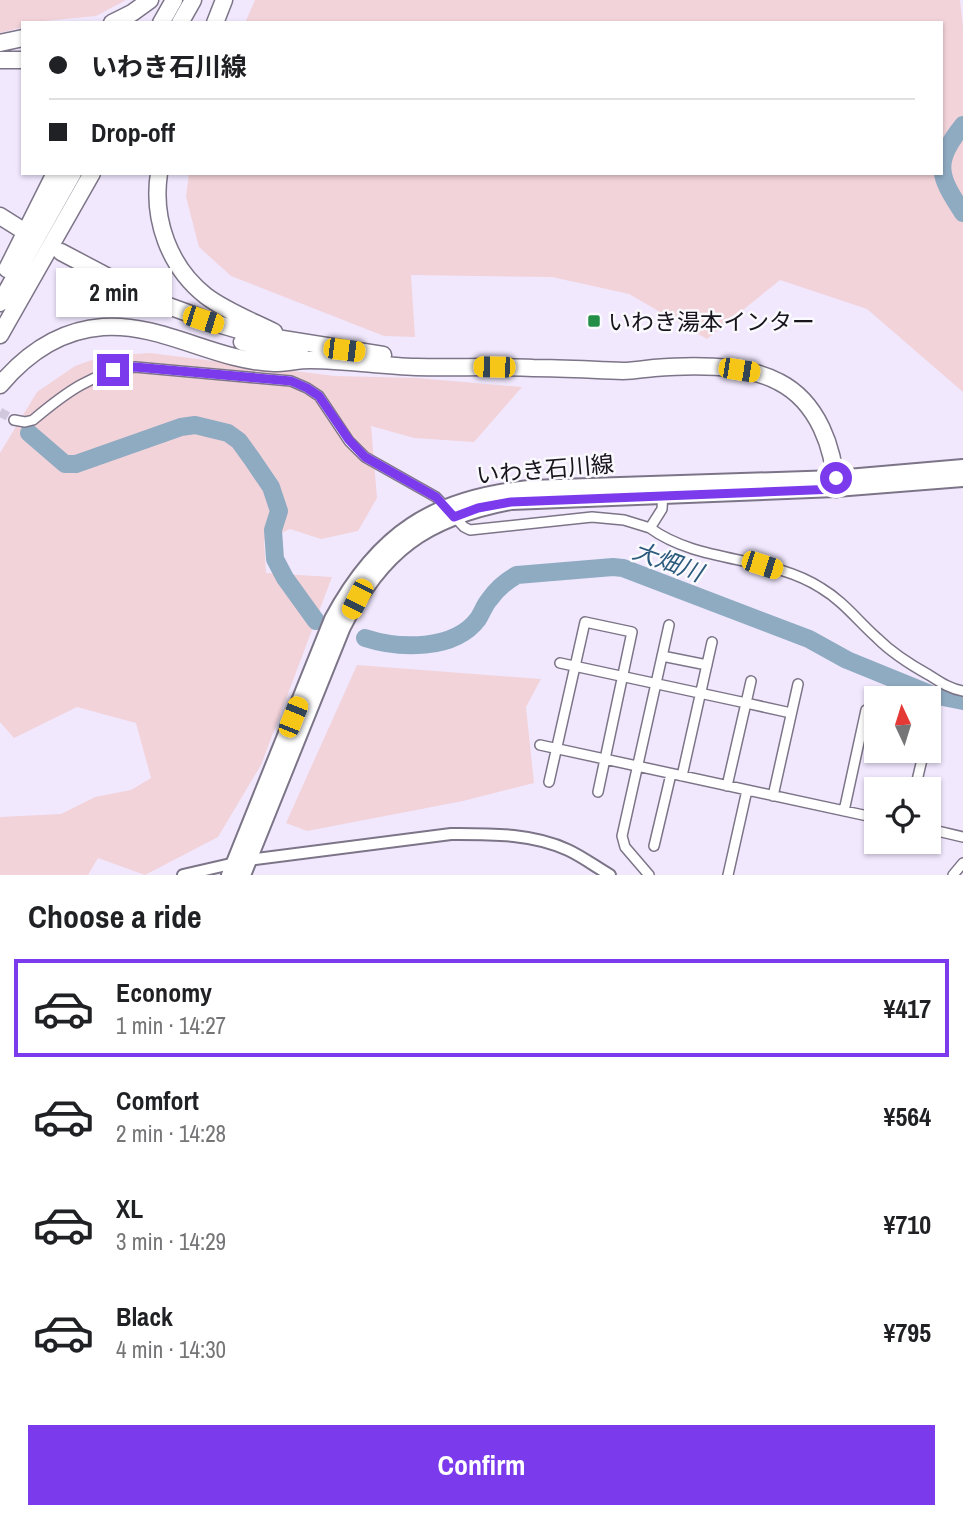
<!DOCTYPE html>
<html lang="en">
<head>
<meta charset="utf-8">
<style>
	body { margin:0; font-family:"Archivo Narrow","Noto Sans JP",sans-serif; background:#f6f6f6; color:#202124; height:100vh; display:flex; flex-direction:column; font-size:26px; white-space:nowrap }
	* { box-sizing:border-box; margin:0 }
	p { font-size:23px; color:#757577 }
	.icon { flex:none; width:38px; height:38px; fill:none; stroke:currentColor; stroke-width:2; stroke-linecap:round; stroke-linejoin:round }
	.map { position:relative; height:875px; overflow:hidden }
	.panel { display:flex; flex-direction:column; background:#fff; flex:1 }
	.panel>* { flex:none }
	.banner { position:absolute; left:21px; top:21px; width:922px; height:154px; border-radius:0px; box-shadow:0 2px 5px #0004; display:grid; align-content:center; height:154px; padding:0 28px; background:#fff }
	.needle { width:46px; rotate:356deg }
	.tools { position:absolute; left:864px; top:686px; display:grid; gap:14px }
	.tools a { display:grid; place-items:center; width:77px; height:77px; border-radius:0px; background:#fff; box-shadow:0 2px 5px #0004; font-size:35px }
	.end { position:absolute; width:32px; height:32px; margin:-16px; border:9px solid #7c3aed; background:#fff; box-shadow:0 0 0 4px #fff }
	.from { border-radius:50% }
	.bubble { position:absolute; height:49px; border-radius:0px; background:#fff; box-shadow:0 2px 5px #0004; font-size:23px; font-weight:800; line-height:49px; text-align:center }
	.car { position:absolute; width:21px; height:42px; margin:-21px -10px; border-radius:9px; box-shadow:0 0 5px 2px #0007; background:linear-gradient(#f5c518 24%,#345 0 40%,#f5c518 0 76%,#345 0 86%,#f5c518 0) }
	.banner b { display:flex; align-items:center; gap:24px; height:66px; font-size:26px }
	.banner b+b { border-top:2px solid #e0e0e0 }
	.banner i { width:18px; height:18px; background:#202124 }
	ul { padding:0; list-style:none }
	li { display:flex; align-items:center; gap:21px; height:98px; margin:0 14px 10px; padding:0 14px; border:4px solid transparent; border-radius:0px }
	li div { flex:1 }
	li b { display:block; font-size:26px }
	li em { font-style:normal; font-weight:800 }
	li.current { border-color:#7c3aed }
	li>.icon { width:63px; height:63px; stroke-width:1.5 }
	h2 { padding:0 28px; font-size:32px; line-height:84px }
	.action { display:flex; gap:14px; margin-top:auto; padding:14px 28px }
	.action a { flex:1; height:80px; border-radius:0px; background:#7c3aed; color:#fff; font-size:28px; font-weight:800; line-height:80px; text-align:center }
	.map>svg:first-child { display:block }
	.green { fill:#f2d3d9 }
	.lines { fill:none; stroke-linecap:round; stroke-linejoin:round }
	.river { stroke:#8fabc2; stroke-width:18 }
	.minor-tunnel { stroke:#d0c8dc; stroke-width:9; stroke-dasharray:9 4.5; stroke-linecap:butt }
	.minor-casing { stroke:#7c7487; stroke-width:12 }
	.tertiary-casing { stroke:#7c7487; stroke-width:14 }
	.primary-casing { stroke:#7c7487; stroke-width:18 }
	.motorway-casing { stroke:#7c7487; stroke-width:19 }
	.minor { stroke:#fff; stroke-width:9 }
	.tertiary { stroke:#fff; stroke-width:10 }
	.primary { stroke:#fff; stroke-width:14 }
	.motorway { stroke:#fff; stroke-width:16 }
	.route { stroke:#7c3aed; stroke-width:9 }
	.poi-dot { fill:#238e46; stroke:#faf9fd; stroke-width:2.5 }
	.labels { text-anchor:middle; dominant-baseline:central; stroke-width:5; stroke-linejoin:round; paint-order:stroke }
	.poi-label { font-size:23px; fill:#18151c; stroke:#faf9fd; text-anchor:start }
	.street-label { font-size:23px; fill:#18151c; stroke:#faf9fd }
	.water-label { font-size:24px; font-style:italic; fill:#2b5a7c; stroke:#faf9fd }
</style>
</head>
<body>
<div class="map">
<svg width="963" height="875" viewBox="0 0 963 875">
	<rect width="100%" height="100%" fill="#f1e8fe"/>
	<!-- green -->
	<path class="green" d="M0,0H126L96,16L23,23V27L0,33Z
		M255,0H960L963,27V392L867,309L780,280L707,339L629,294L552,277L411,275L415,337L384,336L231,276L199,247L186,197L189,173H942V23H245Z
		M150,353L335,376L417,378L522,387L474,442L414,438L371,426L377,498L358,531L321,539L290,529L264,541L266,573L332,577L261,765L218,837L145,875L98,858L88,875H0V817L61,814L95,797L131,790L151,778L136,723L77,707L14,738L0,722V453L37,392L75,366L103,356Z
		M357,665L541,679L526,707L534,783L463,801L307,831L286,823Z"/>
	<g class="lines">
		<!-- river -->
		<path class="river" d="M963,125C933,163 938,175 963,213
			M29,433L65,464H76L181,427L195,425L228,433L239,441L252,459L271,487L279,511L273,530L275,559L285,578L316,621
			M365,638C399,649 454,651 478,619C482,613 484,606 489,600C496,590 506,581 517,575L613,567L623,568L809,639L847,660L933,695L963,701"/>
		<!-- minor-tunnel -->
		<path class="minor-tunnel" d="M0,412L14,420"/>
		<defs>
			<path id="minor" d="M14,420L25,422L33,420C65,393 93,372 135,367L291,381L307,388L319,396L349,441L365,457L436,497L464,527L470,530L592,517L624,520L650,528L662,509L663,491
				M650,528C699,564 770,555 821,588C843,601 858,621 877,638C892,653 911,665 929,675C940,682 950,689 963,691
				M662,656L707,665
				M560,663L746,703L727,786
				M751,681L746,703L791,713
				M540,745L877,818
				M682,776L712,642
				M549,782L585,622L632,632L598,792
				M915,789L924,751
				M773,796L798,684
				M844,811L866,710
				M929,829L963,837
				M654,846L671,774
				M649,875L625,847L622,836L669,625
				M728,875L747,790
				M953,875L963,863"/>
			<path id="tertiary" d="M183,875L248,860L451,834C490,834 532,833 568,850C583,857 596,867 610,875"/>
			<path id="primary" d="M229,875L332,619C378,533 433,498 529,488L836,478L963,467
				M243,875L343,627C382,550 426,518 511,502L836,489L963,479"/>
			<path id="motorway" d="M112,23L132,13L150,0
				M161,23L174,0
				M180,23L193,0
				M215,23L224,0
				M0,43L23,38
				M0,60H23
				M159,173C152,219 169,267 206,296C226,311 252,321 274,332
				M0,216L19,228
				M61,252L152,300L218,324L252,334L383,355
				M7,269L55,173
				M0,303L73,173
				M0,335L92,173
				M242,342L302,357
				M0,385C27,353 61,330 103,327C162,323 215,361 274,363C286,363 298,360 310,360C346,360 381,366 416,367C455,368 494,366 533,368C563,368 593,370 623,371C633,371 644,369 654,368C691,365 746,364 779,382C818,402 834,448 836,489"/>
		</defs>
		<!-- minor casing -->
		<use href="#minor" class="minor-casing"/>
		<!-- tertiary casing -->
		<use href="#tertiary" class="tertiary-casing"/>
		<!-- primary casing -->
		<use href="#primary" class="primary-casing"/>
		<!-- motorway casing -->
		<use href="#motorway" class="motorway-casing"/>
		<!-- minor -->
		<use href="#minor" class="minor"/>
		<!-- tertiary -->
		<use href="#tertiary" class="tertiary"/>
		<!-- primary -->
		<use href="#primary" class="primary"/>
		<!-- motorway -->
		<use href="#motorway" class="motorway"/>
	</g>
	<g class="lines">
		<!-- route -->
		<path class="route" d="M113,370L135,367L291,381L307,388L319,396L349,440L365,457L436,497L454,517L478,508L511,502L836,489V478"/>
	</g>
	<!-- markers -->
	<rect class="poi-dot" x="587" y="314" width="14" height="14" rx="3.5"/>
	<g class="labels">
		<!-- poi labels -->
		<g class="poi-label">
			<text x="608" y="321">いわき湯本インター</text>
		</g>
		<!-- street labels -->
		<g class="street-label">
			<text transform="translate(545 469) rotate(-5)">いわき石川線</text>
		</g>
		<!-- water labels -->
		<g class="water-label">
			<text transform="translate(668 561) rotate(20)">大畑川</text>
		</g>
	</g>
</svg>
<div class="tools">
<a><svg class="needle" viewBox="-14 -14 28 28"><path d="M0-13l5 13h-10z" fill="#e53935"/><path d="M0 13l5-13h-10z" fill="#757577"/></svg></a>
<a><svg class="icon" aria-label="locate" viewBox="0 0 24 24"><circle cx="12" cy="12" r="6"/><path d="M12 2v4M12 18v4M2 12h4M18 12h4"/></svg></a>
</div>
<i class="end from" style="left:836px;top:478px"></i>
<i class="end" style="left:113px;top:370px"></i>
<div class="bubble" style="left:56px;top:268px;width:116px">2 min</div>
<i class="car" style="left:203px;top:320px;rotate:108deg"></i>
<i class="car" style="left:344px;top:350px;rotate:97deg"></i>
<i class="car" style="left:494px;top:367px;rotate:271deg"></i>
<i class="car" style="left:739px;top:370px;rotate:99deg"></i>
<i class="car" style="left:762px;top:565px;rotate:108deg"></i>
<i class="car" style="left:357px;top:599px;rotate:207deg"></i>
<i class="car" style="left:293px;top:717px;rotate:22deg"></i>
<div class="banner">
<b><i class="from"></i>いわき石川線</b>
<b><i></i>Drop-off</b>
</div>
</div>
<section class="panel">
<h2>Choose a ride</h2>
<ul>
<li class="current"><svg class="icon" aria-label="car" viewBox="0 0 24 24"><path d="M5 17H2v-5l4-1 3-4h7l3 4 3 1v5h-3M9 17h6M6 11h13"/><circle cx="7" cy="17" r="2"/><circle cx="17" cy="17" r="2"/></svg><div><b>Economy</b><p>1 min · 14:27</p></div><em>¥417</em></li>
<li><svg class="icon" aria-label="car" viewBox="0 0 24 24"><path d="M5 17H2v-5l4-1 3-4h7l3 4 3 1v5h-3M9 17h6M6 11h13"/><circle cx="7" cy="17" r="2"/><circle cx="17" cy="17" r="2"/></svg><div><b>Comfort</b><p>2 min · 14:28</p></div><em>¥564</em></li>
<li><svg class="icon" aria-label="car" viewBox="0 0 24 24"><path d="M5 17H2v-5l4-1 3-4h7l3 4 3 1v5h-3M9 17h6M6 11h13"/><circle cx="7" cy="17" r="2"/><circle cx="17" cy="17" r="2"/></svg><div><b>XL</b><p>3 min · 14:29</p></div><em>¥710</em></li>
<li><svg class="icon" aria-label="car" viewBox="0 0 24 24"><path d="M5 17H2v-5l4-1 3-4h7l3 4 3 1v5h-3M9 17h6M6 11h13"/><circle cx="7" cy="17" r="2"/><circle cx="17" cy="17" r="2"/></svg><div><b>Black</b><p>4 min · 14:30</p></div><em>¥795</em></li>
</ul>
<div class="action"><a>Confirm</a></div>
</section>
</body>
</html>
